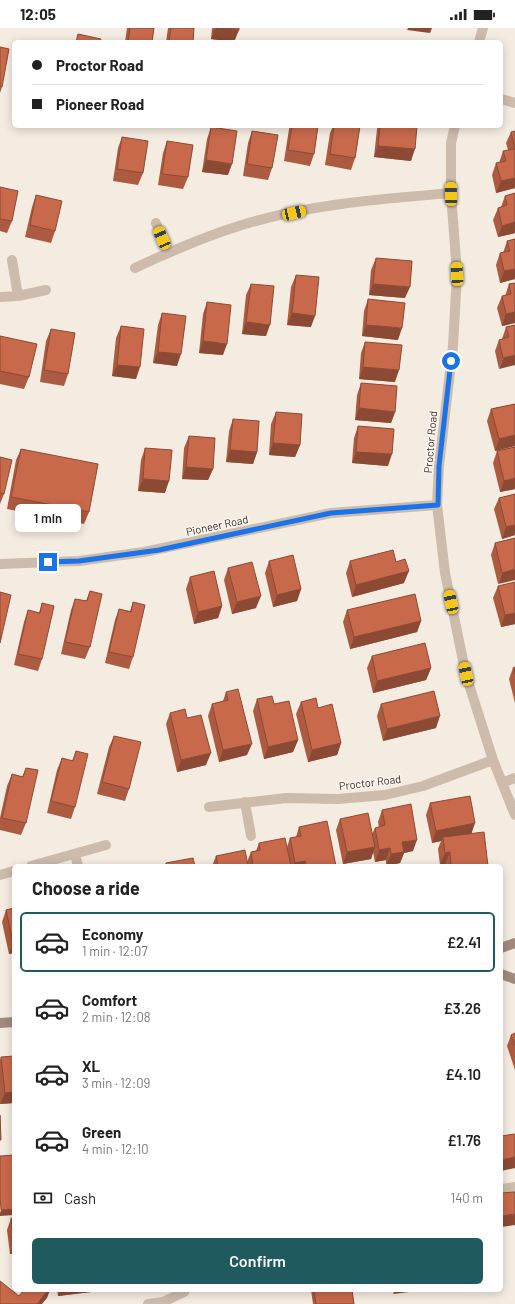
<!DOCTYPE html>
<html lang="en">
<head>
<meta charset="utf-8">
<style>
	body { margin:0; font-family:Barlow,sans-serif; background:#f2f2f2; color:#222; height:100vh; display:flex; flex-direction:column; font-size:15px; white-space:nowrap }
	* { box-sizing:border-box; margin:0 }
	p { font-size:13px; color:#767676 }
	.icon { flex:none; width:22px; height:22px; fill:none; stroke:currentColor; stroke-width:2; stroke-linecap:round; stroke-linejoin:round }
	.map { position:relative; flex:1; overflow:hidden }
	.panel { position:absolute; left:12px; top:836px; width:491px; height:428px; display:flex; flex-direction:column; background:#fff; border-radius:6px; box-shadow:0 2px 10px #0003 }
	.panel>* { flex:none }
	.banner { position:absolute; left:12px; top:12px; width:491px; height:88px; border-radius:6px; box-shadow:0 2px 10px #0003; display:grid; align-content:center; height:88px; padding:0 20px; background:#fff }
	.end { position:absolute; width:18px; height:18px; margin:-9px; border:5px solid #1a73e8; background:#fff; box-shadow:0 0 0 2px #fff }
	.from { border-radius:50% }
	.bubble { position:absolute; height:28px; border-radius:6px; background:#fff; box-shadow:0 2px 10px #0003; font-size:13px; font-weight:600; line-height:28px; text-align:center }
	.car { position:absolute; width:12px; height:24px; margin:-12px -6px; border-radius:5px; box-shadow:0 0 3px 1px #0007; background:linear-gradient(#f5c518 24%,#345 0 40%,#f5c518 0 76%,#345 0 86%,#f5c518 0) }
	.banner b { display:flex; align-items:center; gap:14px; height:38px; font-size:15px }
	.banner b+b { border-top:1px solid #e0e0e0 }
	.banner i { width:10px; height:10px; background:#222 }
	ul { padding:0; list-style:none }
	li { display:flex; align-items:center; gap:12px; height:60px; margin:0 8px 6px; padding:0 12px; border:2px solid transparent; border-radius:6px }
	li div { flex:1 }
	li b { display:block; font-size:15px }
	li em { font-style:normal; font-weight:600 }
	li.current { border-color:#1f5a5e }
	li>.icon { width:36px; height:36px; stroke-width:1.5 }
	h2 { padding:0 20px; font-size:18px; line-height:48px }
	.pay { display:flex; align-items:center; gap:10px; height:44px; padding:0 20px; font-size:15px }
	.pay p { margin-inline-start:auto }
	.button { display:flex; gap:8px; margin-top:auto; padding:8px 20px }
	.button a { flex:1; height:46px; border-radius:6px; background:#1f5a5e; color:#fff; font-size:16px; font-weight:600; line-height:46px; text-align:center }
	.status { display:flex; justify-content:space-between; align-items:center; height:28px; padding:0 20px; background:#fff; direction:ltr }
	.status svg { height:11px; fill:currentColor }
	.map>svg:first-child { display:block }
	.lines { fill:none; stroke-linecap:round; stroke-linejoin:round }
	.street { stroke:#cdbbac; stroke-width:10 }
	.secondary { stroke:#a18a7d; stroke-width:10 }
	.wall { fill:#ac5a40 }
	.shaded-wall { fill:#8c4a34 }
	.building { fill:#c8694b; stroke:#8c4a34 }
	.route { stroke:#1a73e8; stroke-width:5 }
	.labels { text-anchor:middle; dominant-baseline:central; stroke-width:3; stroke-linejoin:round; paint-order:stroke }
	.street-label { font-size:11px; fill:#3b302b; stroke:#fbf5ee }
</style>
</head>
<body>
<div class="status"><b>12:05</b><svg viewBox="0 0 49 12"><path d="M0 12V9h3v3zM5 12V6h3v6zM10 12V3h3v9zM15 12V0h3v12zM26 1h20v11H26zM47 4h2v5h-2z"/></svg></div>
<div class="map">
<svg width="515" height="1276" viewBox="0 0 515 1276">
	<rect width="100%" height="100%" fill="#f4ebe1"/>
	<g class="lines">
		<!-- street -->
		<path class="street" d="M479,14L483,0
			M501,71L515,75
			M455,98L451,115V165L457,246L453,318L439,438L437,477L445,545L466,647L493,732L515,787
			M156,195L168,225
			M12,232L18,268
			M135,240C169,224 206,208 242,197C310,176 381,171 451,165
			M0,269L18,268L46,262
			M0,536L79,533L144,524L331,485L437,477
			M502,755L515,750
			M245,774L251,808
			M209,779L286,770L338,771L385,767L423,758L493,732
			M75,826L78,838
			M31,838L106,817
			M0,847L14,843
			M501,1161L515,1159
			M148,1276L163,1274L184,1264L185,1262"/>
		<!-- secondary -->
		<path class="secondary" d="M501,920L515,915
			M501,946L515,951
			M0,995L14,994"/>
	</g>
	<!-- wall -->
	<path class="wall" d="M127,0H154L152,14H125Z
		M168,0H194L193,14H166Z
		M212,0H239L234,14L211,11Z
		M0,19L2,59L0,65Z
		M290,98H318L314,126L310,138L284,133L289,101Z
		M333,98H360L355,130L351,142L325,137L330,105Z
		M378,98H417L411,133L374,129L377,101Z
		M211,99L228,147L202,144L207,111Z
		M252,103L272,140L268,152L243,148L248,115Z
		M515,103V160L496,165L492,147L496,135H499L503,123L508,122L506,115L511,104Z
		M122,109L143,145L138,157L113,153L118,120Z
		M167,113L188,149L183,161L158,157L163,125Z
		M0,159L12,193L7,205L0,203Z
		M515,165V205L498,209L493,192L498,180L501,179L505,168Z
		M36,167L55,203L51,215L25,209L32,179Z
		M515,211V251L500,255L496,237L500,225H503L507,213Z
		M376,230L405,270L369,267L371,242Z
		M296,247L311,299L287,297L291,259Z
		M515,255V295L502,298L497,280L502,268H505L509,256Z
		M251,256L266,308L242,306L246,267Z
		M368,271L398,312L362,308L364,283Z
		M207,274L223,327L199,325L203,286Z
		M162,285L177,338L153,335L158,297Z
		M515,297L499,341L495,323L499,312L502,311L506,299Z
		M121,298L136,351L112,348L116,310Z
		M51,301L68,346L64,358L40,354L46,313Z
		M0,308L29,349L24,361L0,356Z
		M365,314L395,354L359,351L361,325Z
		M361,355L395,384L391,395L355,392L357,367Z
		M515,376V418L495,423L487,393L491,381Z
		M276,384L300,417L295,429L269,427L271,396Z
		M233,391L257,424L253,436L226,434L229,403Z
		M358,398L388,438L352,435L354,410Z
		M189,408L213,441L208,452L182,451L184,420Z
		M515,419V461L500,464L493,435L497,423Z
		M145,420L165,465L138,463L141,432Z
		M21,421L89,484L84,496L7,481L16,432Z
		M0,429L4,466L0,476Z
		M515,466V507L502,511L494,481L499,470Z
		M515,510L498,556L491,527L495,515Z
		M269,533L301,561L297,573L273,579L265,545Z
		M350,533L396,534L404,555L352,569L346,545Z
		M228,540L256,580L232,586L224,552Z
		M190,549L222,578L218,590L194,596L186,561Z
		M498,558L515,596L501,599L493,570Z
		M90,563V619L85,631L61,626L71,582L75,571L86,573Z
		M133,574V629L129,641L105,635L115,592L119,581L130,583Z
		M42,575V631L38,643L14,637L24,594L28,582L39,585Z
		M347,582L421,593L417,604L350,621L343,594Z
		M372,628L431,640L426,652L373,665L367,640Z
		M515,639V675L509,651L513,640Z
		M226,664L247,727L219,734L208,688L212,676L223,673Z
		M257,671L274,676L298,712L293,724L264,731L253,683Z
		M301,674L318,680L341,715L337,727L308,734L296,686Z
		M381,676L436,700L383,713L377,688Z
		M170,685L187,690L206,737L177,744L166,696Z
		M114,708L129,761L125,773L97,766L109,719Z
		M76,723L75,779L71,791L47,785L57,742L62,730L72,733Z
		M26,740V795L21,807L0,802V790L7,758L12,746L22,749Z
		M430,775L472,805L488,838H446L445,836L440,837L438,821L441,813L432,815L426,787Z
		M382,782L413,823L404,825L400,835L386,838V832L375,834L373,824L371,831L343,836L336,802L340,791L372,806L375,800L379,799L378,794Z
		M299,799L336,838H212L216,828L247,834L251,824L256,823L259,815L287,819L290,810L296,809Z
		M14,880V925L9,926L2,894L6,882Z
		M515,1005V1042L507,1018L511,1007Z
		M1,1029L14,1075L0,1076V1032Z
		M11,1190H14V1226H10L7,1202Z
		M57,1262H107L58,1268Z
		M311,1262H352L354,1276H313Z"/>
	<!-- shaded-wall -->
	<path class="shaded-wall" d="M215,0H223L239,2L234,14L211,11Z
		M408,0H432L430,5L407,2Z
		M169,13L182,14H169Z
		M378,118L415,121L411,133L374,129Z
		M206,132L232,136L228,147L202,144Z
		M515,150V160L496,165L501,153Z
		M515,194V205L498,209L502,198Z
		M515,241V251L500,255L504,243Z
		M373,256L410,259L405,270L369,267Z
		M515,284V295L502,298L506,286Z
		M292,285L315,288L311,299L287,297Z
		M246,294L270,297L266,308L242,306Z
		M366,297L402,300L398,312L362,308Z
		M203,313L227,316L223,327L199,325Z
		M158,324L181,326L177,338L153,335Z
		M515,327V337L499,341L503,330Z
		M117,337L140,339L136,351L112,348Z
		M363,339L399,342L395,354L359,351Z
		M359,380L395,384L391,395L355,392Z
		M515,407V418L495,423L499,411Z
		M273,415L300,417L295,429L269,427Z
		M230,422L257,424L253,436L226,434Z
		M356,424L392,426L388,438L352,435Z
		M186,439L213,441L208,452L182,451Z
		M515,450V461L500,464L504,453Z
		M143,451L169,453L165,465L138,463Z
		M515,497V507L502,511L506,499Z
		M515,541V552L498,556L502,545Z
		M409,543L404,555L352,569L356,557Z
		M301,561L297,573L273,579L277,567Z
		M261,568L256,580L232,586L237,574Z
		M222,578L218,590L194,596L198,584Z
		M515,585V596L501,599L505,587Z
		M421,593L417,604L350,621L354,609Z
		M431,640L426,652L373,665L377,653Z
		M440,688L436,700L383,713L387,701Z
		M298,712L293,724L264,731L268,719Z
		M341,715L337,727L308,734L312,722Z
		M252,716L247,727L219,734L223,722Z
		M211,725L206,737L177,744L181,732Z
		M475,795L471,807L443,809L441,813L432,815L436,803Z
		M417,812L413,823L404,825L400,835L386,838L391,826L402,814Z
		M375,819L371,831L343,836L347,824Z
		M390,820L386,832L375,834L379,822Z
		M450,824L445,836L440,837L445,825Z
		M305,833L304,838H294L295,835Z
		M14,914V925L9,926L13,915Z
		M14,1064V1075L0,1076L5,1065Z
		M515,1129V1140L501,1143V1132Z
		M14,1181V1187L0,1188V1185L1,1182Z
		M515,1186V1197L501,1199V1188Z
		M14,1215V1226H10Z
		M48,1262H50L47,1270L42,1276H37Z
		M60,1262H107L58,1268Z
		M395,1262H425L393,1266Z"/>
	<!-- building -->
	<path class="building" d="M130,0H154L152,14H128Z
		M171,0H194L193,14H182L169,13Z
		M223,0H239V2Z
		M78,6L101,11L100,14H76Z
		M0,19L9,21L2,59L0,58Z
		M292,98H318L314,126L288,122Z
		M334,98H360L355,130L330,126Z
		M380,98H417L415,121L378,118Z
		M211,99L237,103L232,136L206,132Z
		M252,103L278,107L272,140L247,136Z
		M515,103V150L501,153L496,135L506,133L503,123L515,121L511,104Z
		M122,109L148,113L143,145L117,141Z
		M167,113L193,117L188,149L162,146Z
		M0,159L18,163L12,193L0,191Z
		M515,165V194L502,198L498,180L507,177L505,168Z
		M36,167L62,173L55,203L30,197Z
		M515,211V241L504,243L500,225L510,223L507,213Z
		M376,230L412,233L410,259L373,256Z
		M296,247L319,249L315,288L292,285Z
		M515,255V284L506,286L502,268L511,266L509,256Z
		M251,256L274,258L270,297L246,294Z
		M368,271L405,275L402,300L366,297Z
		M207,274L231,277L227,316L203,313Z
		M162,285L186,288L181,326L158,324Z
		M515,297V327L503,330L499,312L509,309L506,299Z
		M121,298L144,301L140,339L117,337Z
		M51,301L75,305L68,346L44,342Z
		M0,308L37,316L29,349L0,343Z
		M365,314L402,317L399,342L363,339Z
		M361,355L397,358L395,384L359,380Z
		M515,376V407L499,411L491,381Z
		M276,384L302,386L300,417L273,415Z
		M233,391L259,393L257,424L230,422Z
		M358,398L394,401L392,426L356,424Z
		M189,408L215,410L213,441L186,439Z
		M515,419V450L504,453L497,423Z
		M145,420L172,422L169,453L143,451Z
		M21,421L98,436L89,484L11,469Z
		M0,429L12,432L4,466L0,465Z
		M515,466V497L506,499L499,470Z
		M515,510V541L502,545L495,515Z
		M393,522L396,534L405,531L409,543L356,557L350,533Z
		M293,527L301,561L277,567L269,533Z
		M252,534L261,568L237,574L228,540Z
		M214,543L222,578L198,584L190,549Z
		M515,554V585L505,587L498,558Z
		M90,563L102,566L90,619L65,614L75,571L87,573Z
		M0,564L11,567L0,615Z
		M415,566L421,593L354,609L347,582Z
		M133,574L145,577L133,629L109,624L119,581L131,584Z
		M42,575L54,578L42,631L18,626L28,582L40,585Z
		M425,615L431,640L377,653L372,628Z
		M515,639V646L513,640Z
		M238,661L252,716L223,722L212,676L228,672L226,664Z
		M434,663L440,688L387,701L381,676Z
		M272,668L274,676L289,673L298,712L268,719L257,671Z
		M316,670L318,680L332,676L341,715L312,722L301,674Z
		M185,681L187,690L201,687L211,725L181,732L170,685Z
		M114,708L141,714L129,761L102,754Z
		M76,723L88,726L75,779L51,773L62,730L73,733Z
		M26,740L38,742L26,795L2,790L12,746L23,749Z
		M470,768L475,795L436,803L430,775Z
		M411,776L417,812L402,814L404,824L391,826L390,820L379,822L375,800L385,797L382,782Z
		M368,785L375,819L347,824L340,791Z
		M327,793L336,838H306L305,833L295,835L290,810L301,808L299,799Z
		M484,804L488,838H451L450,824L445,825L443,809Z
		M285,810L291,838H253L251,824L260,822L259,815Z
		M245,822L248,838H218L216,828Z
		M193,830L195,838H166V835Z
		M14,880V914L13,915L6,882Z
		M515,1005V1018L511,1007Z
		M14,1028V1064L5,1065L1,1029Z
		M0,1087L1,1112H0Z
		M515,1106V1129L501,1132V1108Z
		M14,1127V1181L1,1182L0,1167V1128Z
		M515,1164V1186L501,1188V1165Z
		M11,1190H14V1215Z
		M0,1253L19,1268L24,1262H48L37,1276H0Z
		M314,1262H352L354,1276H316Z"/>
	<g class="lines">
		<!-- route -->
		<path class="route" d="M48,534L79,533L159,522L331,485L438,477L439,438L451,333"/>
	</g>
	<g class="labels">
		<!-- street labels -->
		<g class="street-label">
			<text transform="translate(430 414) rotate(-85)">Proctor Road</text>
			<text transform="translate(217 497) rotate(-12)">Pioneer Road</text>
			<text transform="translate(370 754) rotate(-7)">Proctor Road</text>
		</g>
	</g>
</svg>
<i class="end from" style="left:451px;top:333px"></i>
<i class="end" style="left:48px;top:534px"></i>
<div class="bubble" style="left:15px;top:476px;width:66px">1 min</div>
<i class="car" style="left:451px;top:166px;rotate:359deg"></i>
<i class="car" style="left:294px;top:185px;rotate:77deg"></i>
<i class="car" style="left:162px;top:210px;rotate:337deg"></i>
<i class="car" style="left:457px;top:246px;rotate:357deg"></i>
<i class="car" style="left:451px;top:574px;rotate:348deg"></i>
<i class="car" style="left:466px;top:646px;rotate:348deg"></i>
<div class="banner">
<b><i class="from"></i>Proctor Road</b>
<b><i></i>Pioneer Road</b>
</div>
<section class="panel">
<h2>Choose a ride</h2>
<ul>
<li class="current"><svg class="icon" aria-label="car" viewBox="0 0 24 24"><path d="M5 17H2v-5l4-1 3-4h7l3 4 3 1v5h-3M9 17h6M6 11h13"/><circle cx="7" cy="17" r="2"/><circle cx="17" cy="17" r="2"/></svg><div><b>Economy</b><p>1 min · 12:07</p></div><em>£2.41</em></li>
<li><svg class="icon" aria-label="car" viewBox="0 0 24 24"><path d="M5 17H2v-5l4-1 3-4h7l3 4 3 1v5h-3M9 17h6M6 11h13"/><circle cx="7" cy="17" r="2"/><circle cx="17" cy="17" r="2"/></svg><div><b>Comfort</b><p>2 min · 12:08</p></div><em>£3.26</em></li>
<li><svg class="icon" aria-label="car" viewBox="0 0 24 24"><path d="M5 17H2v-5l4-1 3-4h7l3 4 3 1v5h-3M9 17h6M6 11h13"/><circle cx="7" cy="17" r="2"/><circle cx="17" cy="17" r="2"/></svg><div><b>XL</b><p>3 min · 12:09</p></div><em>£4.10</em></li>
<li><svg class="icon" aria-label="car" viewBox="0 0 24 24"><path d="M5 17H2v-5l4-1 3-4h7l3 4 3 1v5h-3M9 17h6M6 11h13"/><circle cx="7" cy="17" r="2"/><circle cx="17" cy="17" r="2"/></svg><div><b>Green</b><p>4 min · 12:10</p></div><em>£1.76</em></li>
</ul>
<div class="pay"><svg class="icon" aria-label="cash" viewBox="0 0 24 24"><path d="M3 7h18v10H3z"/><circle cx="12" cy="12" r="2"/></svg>Cash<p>140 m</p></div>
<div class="button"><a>Confirm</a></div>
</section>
</div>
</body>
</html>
